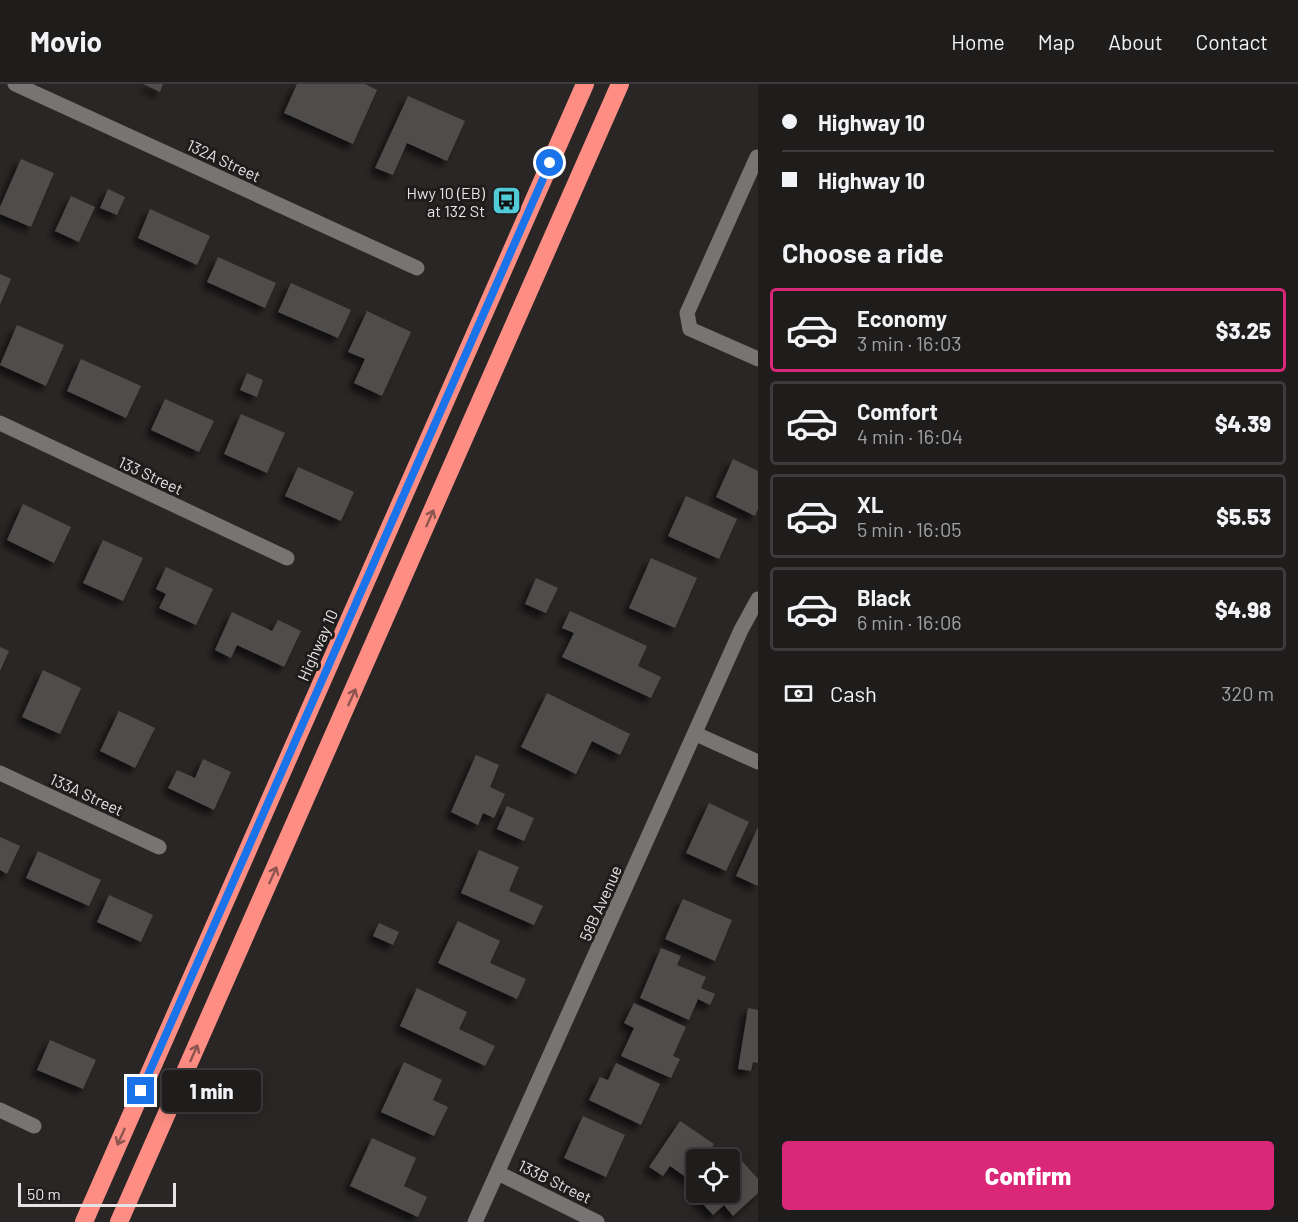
<!DOCTYPE html>
<html lang="en">
<head>
<meta charset="utf-8">
<style>
	body { margin:0; font-family:Barlow,sans-serif; background:#272525; color:#f1f3f6; height:100vh; display:flex; flex-direction:column; font-size:22px; white-space:nowrap }
	* { box-sizing:border-box; margin:0 }
	p { font-size:20px; color:#a1a1a3 }
	.icon { flex:none; width:33px; height:33px; fill:none; stroke:currentColor; stroke-width:2; stroke-linecap:round; stroke-linejoin:round }
	.map { position:relative; flex:1; overflow:hidden }
	.drawer { display:flex; flex-direction:column; background:#1f1c1c; width:540px }
	.drawer>* { flex:none }
	.top-card { display:grid; align-content:center; height:132px; padding:0 24px; background:#1f1c1c }
	.controls { position:absolute; left:686px; top:1065px; display:grid; gap:12px }
	.controls a { display:grid; place-items:center; width:54px; height:54px; border-radius:6px; background:#1f1c1c; box-shadow:0 3px 15px #0003,0 0 0 2px #3c3a3b; font-size:30px }
	.scale { position:absolute; left:18px; bottom:15px; width:158px; box-sizing:border-box; padding-left:6px; border:3px solid #e5e3e3; border-top:0; font-size:16px; line-height:21px; white-space:nowrap; color:#e5e3e3; -webkit-text-stroke:4px #1f1c1c; paint-order:stroke }
	.end { position:absolute; width:27px; height:27px; margin:-14px; border:8px solid #1a73e8; background:#fff; box-shadow:0 0 0 3px #fff }
	.from { border-radius:50% }
	.bubble { position:absolute; height:42px; border-radius:6px; background:#1f1c1c; box-shadow:0 3px 15px #0003,0 0 0 2px #3c3a3b; font-size:20px; font-weight:800; line-height:42px; text-align:center }
	.top-card b { display:flex; align-items:center; gap:21px; height:57px; font-size:22px }
	.top-card b+b { border-top:2px solid #3c3a3b }
	.top-card i { width:15px; height:15px; background:#f1f3f6 }
	ul { padding:0; list-style:none }
	li { display:flex; align-items:center; gap:18px; height:84px; margin:0 12px 9px; padding:0 12px; border:3px solid #3c3a3b; border-radius:6px }
	li div { flex:1 }
	li b { display:block; font-size:22px }
	li em { font-style:normal; font-weight:800 }
	li.active { border-color:#db2777 }
	li>.icon { width:54px; height:54px; stroke-width:1.5 }
	h2 { padding:0 24px; font-size:27px; line-height:72px }
	.pay { display:flex; align-items:center; gap:15px; height:66px; padding:0 24px; font-size:22px }
	.pay p { margin-inline-start:auto }
	.action { display:flex; gap:12px; margin-top:auto; padding:12px 24px }
	.action a { flex:1; height:69px; border-radius:6px; background:#db2777; color:#fff; font-size:24px; font-weight:800; line-height:69px; text-align:center }
	header { display:flex; align-items:center; gap:36px; box-sizing:border-box; height:84px; padding:0 30px; background:#1f1c1c; border-bottom:2px solid #3c3a3b }
	header strong { font-size:28px }
	nav { display:flex; gap:33px; margin-inline-start:auto; font-size:21px }
	main { display:flex; flex:1; min-height:0 }
	.map>svg:first-child { display:block }
	.building { fill:#504d4c; filter:url(#shadow) }
	.lines { fill:none; stroke-linecap:round; stroke-linejoin:round }
	.minor { stroke:#787474; stroke-width:15 }
	.highway { stroke:#fe8e84; stroke-width:18 }
	.oneway { stroke:#8e5550 }
	.route { stroke:#1a73e8; stroke-width:8 }
	.labels { text-anchor:middle; dominant-baseline:central; stroke-width:6; stroke-linejoin:round; paint-order:stroke }
	.street-label { font-size:16px; fill:#e5e3e3; stroke:#1f1c1c }
	.poi-label { font-size:16px; fill:#e5e3e3; stroke:#1f1c1c; text-anchor:end }
</style>
</head>
<body>
<header>
<strong>Movio</strong>
<nav><a>Home</a><a>Map</a><a>About</a><a>Contact</a></nav>
</header>
<main>
<div class="map">
<svg width="758" height="1138" viewBox="0 0 758 1138">
	<defs>
		<filter id="shadow"><feDropShadow dx="-5.5" dy="5.5" stdDeviation="3" flood-color="#0009"/></filter>
	</defs>
	<rect width="100%" height="100%" fill="#292625"/>
	<!-- building -->
	<path class="building" d="M143,0H163L160,8Z
		M297,0H365L377,6L353,60L284,29Z
		M408,12L465,37L447,77L407,59L393,91L375,84Z
		M21,75L54,89L31,143L0,130V123Z
		M108,105L125,113L117,131L100,124Z
		M71,112L95,123L79,158L55,147Z
		M150,125L210,152L197,181L138,154Z
		M218,173L276,199L265,224L207,198Z
		M0,190L11,195L0,221Z
		M291,199L351,226L338,254L278,228Z
		M367,227L411,248L382,312L354,299L365,275L348,268Z
		M17,241L64,261L46,302L0,281Z
		M81,275L141,302L126,334L67,307Z
		M247,289L263,296L257,313L240,306Z
		M165,315L214,337L199,368L151,346Z
		M241,330L285,349L267,389L224,370Z
		M733,375L758,387V425L755,432L716,413Z
		M298,383L354,408L341,437L285,412Z
		M686,412L737,435L719,475L668,452Z
		M23,420L71,443L54,479L7,456Z
		M103,456L143,474L123,517L83,499Z
		M651,474L697,494L675,544L629,524Z
		M166,483L213,505L196,541L159,524L166,510L156,505Z
		M536,494L558,504L546,529L525,520Z
		M570,527L647,562L638,582L661,593L651,614L562,573L574,549L562,544Z
		M232,528L272,547L278,536L301,547L284,583L237,561L231,574L215,566Z
		M0,563L9,567L0,587Z
		M43,586L81,604L60,650L22,633Z
		M547,609L630,650L620,671L592,657L576,690L521,663Z
		M119,627L155,644L135,684L100,667Z
		M476,671L499,681L490,703L505,710L494,734L483,729L478,741L451,728Z
		M203,675L231,688L214,726L168,704L177,686L195,694Z
		M709,719L749,738L726,787L686,769Z
		M507,722L534,734L524,757L497,745Z
		M758,743V802L736,792Z
		M0,753L20,762L7,790L0,786Z
		M479,766L519,783L509,807L543,822L534,841L461,809Z
		M38,767L101,796L89,822L26,794Z
		M109,811L153,831L141,858L97,838Z
		M683,815L732,836L715,877L665,855Z
		M458,837L500,857L490,879L526,895L517,915L438,879Z
		M379,839L399,848L393,861L373,852Z
		M661,864L681,872L677,881L706,893L701,904L715,910L710,921L698,915L689,936L640,914Z
		M417,904L467,928L459,945L495,962L485,982L400,942Z
		M634,919L686,943L673,972L680,975L671,994L621,972L634,944L624,939Z
		M748,924L758,926V979L753,978L751,987L738,985Z
		M50,956L96,976L83,1005L37,986Z
		M404,978L442,996L433,1016L448,1023L434,1052L381,1028Z
		M616,979L660,1000L641,1041L589,1016L600,993L608,996Z
		M583,1032L625,1051L606,1093L564,1074Z
		M680,1037L714,1060L704,1076H696V1087L690,1096L670,1082L663,1092L649,1083Z
		M372,1054L416,1074L404,1102L427,1113L418,1133L350,1102Z
		M735,1069L758,1095V1109L733,1132L724,1121L713,1131L692,1108L696,1104V1108H729V1074Z"/>
	<g class="lines">
		<!-- minor -->
		<path class="minor" d="M15,0L417,184
			M757,73L687,229L690,245L758,275
			M0,339L287,474
			M696,650L758,678
			M0,689L159,763
			M0,1026L34,1042
			M498,1089L597,1138
			M475,1138L741,546L758,515"/>
		<!-- highway -->
		<path class="highway" d="M84,1138L585,0
			M119,1138L620,0"/>
	</g>
	<!-- one-way arrows -->
	<defs><path id="oneway-shaft" d="M-6 0H5M1.5-3L5.5 0L1.5 3" fill="none" stroke-width="1.6" stroke-linecap="round" stroke-linejoin="round" transform="scale(1.5)"/></defs>
	<g class="oneway">
		<use href="#oneway-shaft" transform="translate(430 434) rotate(-66)"/>
		<use href="#oneway-shaft" transform="translate(352 613) rotate(-66)"/>
		<use href="#oneway-shaft" transform="translate(273 791) rotate(-66)"/>
		<use href="#oneway-shaft" transform="translate(194 969) rotate(-66)"/>
		<use href="#oneway-shaft" transform="translate(121 1053) rotate(114)"/>
	</g>
	<g class="lines">
		<!-- route -->
		<path class="route" d="M141,1007L550,79"/>
	</g>
	<!-- icons -->
	<defs>
		<symbol id="bus-square" viewBox="-11 -11 22 22"><rect x="-9" y="-9" width="18" height="18" rx="4" fill="#52cbd9" stroke="#1f1c1c"/><path d="M-5-6H5V4H4V6H2V4H-2V6H-4V4H-5ZM-3.5-4V0h7V-4ZM-3.5 1.2v1.5H-2V1.2ZM2 1.2v1.5H3.5V1.2Z" fill="#111"/></symbol>
	</defs>
	<g fill-rule="evenodd">
		<use href="#bus-square" x="490" y="100" width="33" height="33"/>
	</g>
	<g class="labels">
		<!-- street labels -->
		<g class="street-label">
			<text transform="translate(224 76) rotate(25)">132A Street</text>
			<text transform="translate(151 391) rotate(25)">133 Street</text>
			<text transform="translate(317 561) rotate(-66)">Highway 10</text>
			<text transform="translate(87 710) rotate(25)">133A Street</text>
			<text transform="translate(600 819) rotate(-66)">58B Avenue</text>
			<text transform="translate(555 1097) rotate(26)">133B Street</text>
		</g>
		<!-- poi labels -->
		<g class="poi-label">
			<text x="485" y="108">Hwy 10 (EB)<tspan x="485" dy="18">at 132 St</tspan></text>
		</g>
	</g>
</svg>
<div class="controls">
<a><svg class="icon" aria-label="locate" viewBox="0 0 24 24"><circle cx="12" cy="12" r="6"/><path d="M12 2v4M12 18v4M2 12h4M18 12h4"/></svg></a>
</div>
<div class="scale">50 m</div>
<i class="end from" style="left:550px;top:79px"></i>
<i class="end" style="left:141px;top:1007px"></i>
<div class="bubble" style="left:162px;top:986px;width:99px">1 min</div>
</div>
<section class="drawer">
<div class="top-card">
<b><i class="from"></i>Highway 10</b>
<b><i></i>Highway 10</b>
</div>
<h2>Choose a ride</h2>
<ul>
<li class="active"><svg class="icon" aria-label="car" viewBox="0 0 24 24"><path d="M5 17H2v-5l4-1 3-4h7l3 4 3 1v5h-3M9 17h6M6 11h13"/><circle cx="7" cy="17" r="2"/><circle cx="17" cy="17" r="2"/></svg><div><b>Economy</b><p>3 min · 16:03</p></div><em>$3.25</em></li>
<li><svg class="icon" aria-label="car" viewBox="0 0 24 24"><path d="M5 17H2v-5l4-1 3-4h7l3 4 3 1v5h-3M9 17h6M6 11h13"/><circle cx="7" cy="17" r="2"/><circle cx="17" cy="17" r="2"/></svg><div><b>Comfort</b><p>4 min · 16:04</p></div><em>$4.39</em></li>
<li><svg class="icon" aria-label="car" viewBox="0 0 24 24"><path d="M5 17H2v-5l4-1 3-4h7l3 4 3 1v5h-3M9 17h6M6 11h13"/><circle cx="7" cy="17" r="2"/><circle cx="17" cy="17" r="2"/></svg><div><b>XL</b><p>5 min · 16:05</p></div><em>$5.53</em></li>
<li><svg class="icon" aria-label="car" viewBox="0 0 24 24"><path d="M5 17H2v-5l4-1 3-4h7l3 4 3 1v5h-3M9 17h6M6 11h13"/><circle cx="7" cy="17" r="2"/><circle cx="17" cy="17" r="2"/></svg><div><b>Black</b><p>6 min · 16:06</p></div><em>$4.98</em></li>
</ul>
<div class="pay"><svg class="icon" aria-label="cash" viewBox="0 0 24 24"><path d="M3 7h18v10H3z"/><circle cx="12" cy="12" r="2"/></svg>Cash<p>320 m</p></div>
<div class="action"><a>Confirm</a></div>
</section>
</main>
</body>
</html>
